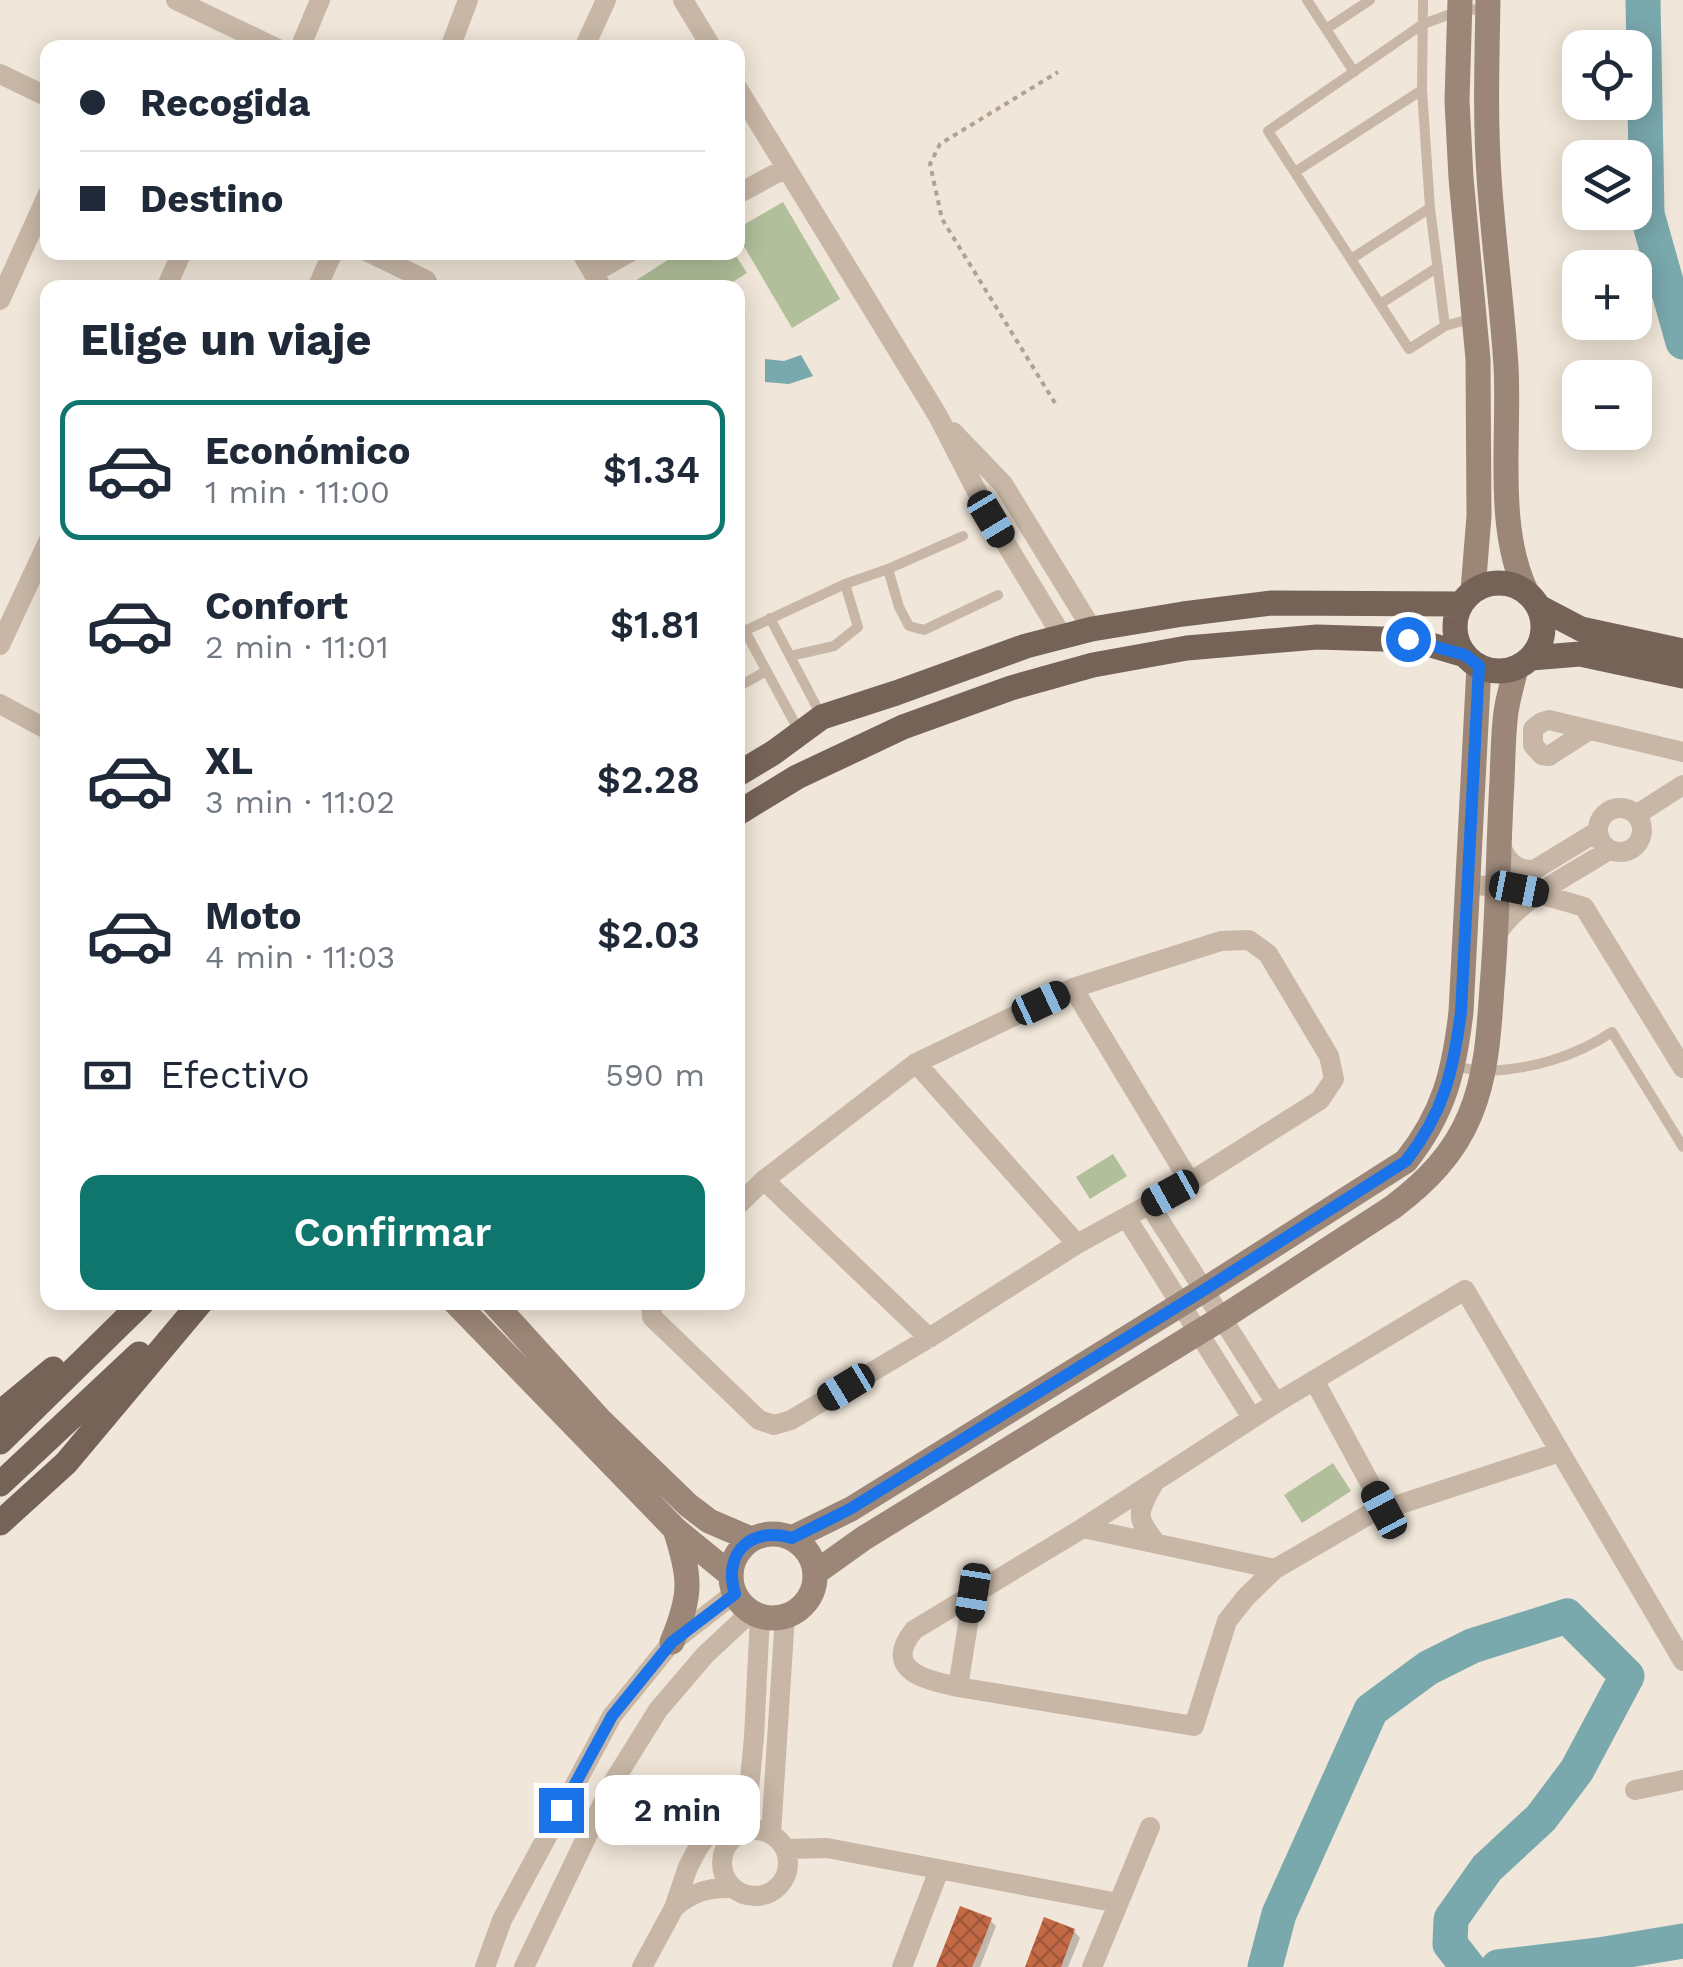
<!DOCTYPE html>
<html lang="es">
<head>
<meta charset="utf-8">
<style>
	body { margin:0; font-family:"Work Sans",sans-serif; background:#f6f6f7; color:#1f2937; height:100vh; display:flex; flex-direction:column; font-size:38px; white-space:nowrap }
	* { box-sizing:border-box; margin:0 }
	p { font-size:32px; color:#747a83 }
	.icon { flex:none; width:55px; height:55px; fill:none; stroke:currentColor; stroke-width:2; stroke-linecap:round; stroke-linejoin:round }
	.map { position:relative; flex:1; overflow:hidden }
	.side { position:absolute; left:40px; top:280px; width:705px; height:1030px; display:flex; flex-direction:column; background:#fff; border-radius:20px; box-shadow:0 5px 25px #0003 }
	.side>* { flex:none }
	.hud { position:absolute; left:40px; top:40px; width:705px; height:220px; border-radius:20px; box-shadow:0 5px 25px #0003; display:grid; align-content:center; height:220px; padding:0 40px; background:#fff }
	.tools { position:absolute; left:1562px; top:30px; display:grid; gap:20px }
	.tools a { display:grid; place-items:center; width:90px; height:90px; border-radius:20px; background:#fff; box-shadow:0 5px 25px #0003; font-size:50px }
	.end { position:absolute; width:45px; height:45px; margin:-22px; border:12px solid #1a73e8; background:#fff; box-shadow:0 0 0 5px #fff }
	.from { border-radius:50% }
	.bubble { position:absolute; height:70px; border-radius:20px; background:#fff; box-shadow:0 5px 25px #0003; font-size:32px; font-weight:600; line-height:70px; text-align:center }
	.car { position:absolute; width:30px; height:60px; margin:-30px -15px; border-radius:12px; box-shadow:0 0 8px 2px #0007; background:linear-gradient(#222 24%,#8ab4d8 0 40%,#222 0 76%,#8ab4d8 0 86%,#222 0) }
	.hud b { display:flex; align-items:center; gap:35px; height:95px; font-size:38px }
	.hud b+b { border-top:2px solid #e0e1e3 }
	.hud i { width:25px; height:25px; background:#1f2937 }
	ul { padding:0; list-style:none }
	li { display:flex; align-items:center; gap:30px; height:140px; margin:0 20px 15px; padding:0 20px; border:5px solid transparent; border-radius:20px }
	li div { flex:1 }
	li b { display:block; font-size:38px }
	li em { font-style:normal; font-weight:600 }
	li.on { border-color:#0f766e }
	li>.icon { width:90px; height:90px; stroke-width:1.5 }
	h2 { padding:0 40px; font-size:45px; line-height:120px }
	.pay { display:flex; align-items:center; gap:25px; height:110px; padding:0 40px; font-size:38px }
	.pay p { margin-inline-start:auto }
	.cta { display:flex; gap:20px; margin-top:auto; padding:20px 40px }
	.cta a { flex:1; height:115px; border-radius:20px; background:#0f766e; color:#fff; font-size:40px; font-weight:600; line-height:115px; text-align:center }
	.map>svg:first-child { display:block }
	.green { fill:#b1bf9a }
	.water { fill:#79a8ad }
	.shadow { fill:#0003 }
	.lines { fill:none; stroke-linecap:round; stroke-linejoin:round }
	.river { stroke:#79a8ad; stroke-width:35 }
	.building { fill:url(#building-cross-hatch) }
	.path { stroke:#b4a190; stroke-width:4; stroke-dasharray:5 5; stroke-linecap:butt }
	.lane { stroke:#c8b7a6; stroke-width:10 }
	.street { stroke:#c8b7a6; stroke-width:20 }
	.secondary { stroke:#9b8677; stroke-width:25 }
	.primary { stroke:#766358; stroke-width:25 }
	.route { stroke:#1a73e8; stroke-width:12 }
</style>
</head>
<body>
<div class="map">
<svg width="1683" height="1967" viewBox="0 0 1683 1967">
	<defs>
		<pattern id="building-cross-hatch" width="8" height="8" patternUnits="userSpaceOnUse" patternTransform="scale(2.5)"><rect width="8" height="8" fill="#c36945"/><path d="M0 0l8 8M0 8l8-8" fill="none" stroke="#9f573a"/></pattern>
	</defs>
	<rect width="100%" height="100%" fill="#f0e6d9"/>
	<!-- green -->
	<path class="green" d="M783,202L840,299L792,328L738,236V228Z
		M680,252L734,253L747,273L725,287H630L629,285Z
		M1113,1154L1127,1176L1090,1199L1076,1177Z
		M1333,1463L1351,1491L1302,1523L1284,1495Z"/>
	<!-- water -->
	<path class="water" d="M801,355L813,376L789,384L765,382V359L784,361Z"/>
	<!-- shadow -->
	<path class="shadow" d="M990,1920L996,1926L980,1967H938Z
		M1074,1931L1080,1938L1068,1967H1026Z"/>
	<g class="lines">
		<!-- river -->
		<path class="river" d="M1643,0L1647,214L1683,342
			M1265,1967L1279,1914L1371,1710L1428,1668L1472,1646L1567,1616L1627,1676L1577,1770L1541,1818L1487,1868L1451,1919L1450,1944L1468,1967
			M1498,1967L1599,1955L1683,1941"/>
	</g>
	<!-- building -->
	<path class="building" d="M960,1906L992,1918L982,1944L972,1967H936Z
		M1044,1917L1075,1929L1061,1967H1025Z"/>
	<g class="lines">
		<!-- path -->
		<path class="path" d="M1055,403L942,219L930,164L940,144L1058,72"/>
		<!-- lane -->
		<path class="lane" d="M1307,0L1354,72
			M1423,0L1422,90L1430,208L1445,326
			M1326,29L1370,0
			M1295,172L1422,90
			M1351,259L1430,208
			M1380,304L1438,267
			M1473,318L1445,326L1409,349L1268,131L1423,24L1459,11L1488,8
			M888,569L899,607L909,626L924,630L998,595
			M770,618L821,715
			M745,631L799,731
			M738,634L845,584L888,569L963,536
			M790,656L834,646L858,627L845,584
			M738,687L766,671
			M1454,1066C1464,1068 1475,1071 1485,1071C1529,1070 1575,1057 1612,1032L1683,1147"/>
		<!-- street -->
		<path class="street" d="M176,0L276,48
			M683,0L712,48
			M300,48L320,0
			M450,48L468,0
			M584,48L606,0
			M0,74L48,97
			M738,89L938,416L991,519L1062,636
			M738,194L786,168
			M368,252L426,280L430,288
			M581,252L602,288
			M593,273L630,252
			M166,288L182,252
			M317,288L333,252
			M0,300L48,194
			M953,432L1003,484L1092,629
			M0,645L48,542
			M0,704L48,730
			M1589,730L1549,756L1542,755L1533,745V729L1542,722L1549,720L1683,752
			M1598 830a22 22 0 1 1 44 0a22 22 0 1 1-44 0Z
			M1636,815L1683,785
			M1499,843C1507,860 1514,871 1534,870L1598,831
			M1467,885C1508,885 1545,895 1584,907L1683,1068
			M1496,936C1517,899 1574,873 1609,850
			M1073,988L1190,1182
			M916,1063L1077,1244
			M764,1180L929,1338
			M1149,1204L1276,1403
			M1126,1217L1252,1418
			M651,1302L652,1317L759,1420L774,1425L791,1420L929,1338L1077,1244L1190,1182L1320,1100L1334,1079L1329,1056L1268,954L1249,940L1221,941L1073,988L916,1063L764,1180L738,1205
			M1314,1380L1384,1509
			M1560,1452L1370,1514L1275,1569L1246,1597L1227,1621L1194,1726L958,1687C927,1680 881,1671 914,1630L1083,1528L1276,1403L1465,1290L1683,1661
			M1153,1485C1136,1514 1136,1518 1157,1544
			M1083,1528L1275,1569
			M958,1687L973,1593
			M1635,1790L1683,1780
			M722 1863a33 33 0 1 1 66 0a33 33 0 1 1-66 0Z
			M745,1831L754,1737L760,1616
			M771,1834L785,1616
			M785,1849L827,1848L1118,1903
			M674,1908C692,1892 709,1887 733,1888
			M485,1967L502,1920L612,1716L672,1642L735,1593
			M524,1967L612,1784L658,1710L705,1655L751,1612
			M642,1967L674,1908L688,1867L698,1848L713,1828L748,1795
			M902,1967L939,1870
			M1092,1967L1150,1827"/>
		<!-- secondary -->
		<path class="secondary" d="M1460,0L1457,101L1461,178L1478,359L1479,516L1473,590
			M1488,0C1487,59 1485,117 1489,176C1493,239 1502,303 1506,366C1510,438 1495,528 1527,593
			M455,1302L675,1529L731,1575
			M493,1302L600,1420L688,1505L709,1521L751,1539
			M731 1576a42 42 0 1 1 84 0a42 42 0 1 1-84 0Z
			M792,1538L851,1509L1204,1290L1406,1161C1444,1113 1454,1072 1461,1012L1479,666
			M815,1573L864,1538L1222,1318L1393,1207C1426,1182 1454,1154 1470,1115C1487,1074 1489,1031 1492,987C1498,918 1498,850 1502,781C1503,758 1503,735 1506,712C1508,697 1513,682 1516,668
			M672,1642C692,1594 691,1578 675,1529"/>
		<!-- primary -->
		<path class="primary" d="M1455 627a44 44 0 1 1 88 0a44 44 0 1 1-88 0Z
			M1539,607L1581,629L1683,651
			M1531,658L1580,654L1683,676
			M738,774L773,753L822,717L896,693L1026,646L1092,629L1183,614L1272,603L1461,604
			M738,813L797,777L903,727L1011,688L1093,665L1187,648L1317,637L1414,640L1465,655
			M0,1413L53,1369
			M0,1442L143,1302
			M0,1484L139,1354
			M0,1523L66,1463L201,1302"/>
	</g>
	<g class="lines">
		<!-- route -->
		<path class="route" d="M561,1810L612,1716L672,1642L735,1594C722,1552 752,1526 792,1538L850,1509L1204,1290L1406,1161C1444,1112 1453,1072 1461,1012L1479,666L1465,655L1408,639"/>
	</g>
</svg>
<div class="tools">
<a><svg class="icon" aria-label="locate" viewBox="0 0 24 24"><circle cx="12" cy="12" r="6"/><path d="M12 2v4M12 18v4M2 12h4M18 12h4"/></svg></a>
<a><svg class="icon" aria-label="layers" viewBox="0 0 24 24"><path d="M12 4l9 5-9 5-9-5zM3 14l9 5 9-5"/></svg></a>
<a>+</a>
<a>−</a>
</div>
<i class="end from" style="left:1408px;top:639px"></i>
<i class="end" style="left:561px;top:1810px"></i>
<div class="bubble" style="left:595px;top:1775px;width:165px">2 min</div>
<i class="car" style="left:991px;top:519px;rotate:149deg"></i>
<i class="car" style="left:1519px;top:889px;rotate:101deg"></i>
<i class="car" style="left:1041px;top:1003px;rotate:65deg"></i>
<i class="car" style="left:1170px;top:1193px;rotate:241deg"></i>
<i class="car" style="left:846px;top:1387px;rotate:239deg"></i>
<i class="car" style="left:1384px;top:1510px;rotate:332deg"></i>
<i class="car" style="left:973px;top:1593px;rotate:189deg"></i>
<div class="hud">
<b><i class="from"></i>Recogida</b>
<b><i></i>Destino</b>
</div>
<section class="side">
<h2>Elige un viaje</h2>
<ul>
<li class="on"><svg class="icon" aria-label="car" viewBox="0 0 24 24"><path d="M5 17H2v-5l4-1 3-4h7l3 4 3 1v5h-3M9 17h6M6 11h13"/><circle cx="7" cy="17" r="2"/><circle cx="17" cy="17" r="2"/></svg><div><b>Económico</b><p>1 min · 11:00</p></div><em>$1.34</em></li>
<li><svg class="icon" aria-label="car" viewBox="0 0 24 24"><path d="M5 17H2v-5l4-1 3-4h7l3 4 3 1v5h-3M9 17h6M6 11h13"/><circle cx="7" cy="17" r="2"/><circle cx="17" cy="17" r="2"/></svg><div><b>Confort</b><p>2 min · 11:01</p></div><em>$1.81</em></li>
<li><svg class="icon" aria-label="car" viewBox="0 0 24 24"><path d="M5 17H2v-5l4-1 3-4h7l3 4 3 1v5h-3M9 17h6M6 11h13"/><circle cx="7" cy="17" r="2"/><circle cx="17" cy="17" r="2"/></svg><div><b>XL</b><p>3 min · 11:02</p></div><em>$2.28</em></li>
<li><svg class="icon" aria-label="car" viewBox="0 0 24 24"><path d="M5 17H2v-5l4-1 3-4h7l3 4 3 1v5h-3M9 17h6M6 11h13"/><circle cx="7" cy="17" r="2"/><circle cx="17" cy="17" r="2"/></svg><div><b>Moto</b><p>4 min · 11:03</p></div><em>$2.03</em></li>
</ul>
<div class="pay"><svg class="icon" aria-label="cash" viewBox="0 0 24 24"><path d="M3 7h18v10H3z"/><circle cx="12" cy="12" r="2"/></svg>Efectivo<p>590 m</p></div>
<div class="cta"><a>Confirmar</a></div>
</section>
</div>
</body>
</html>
